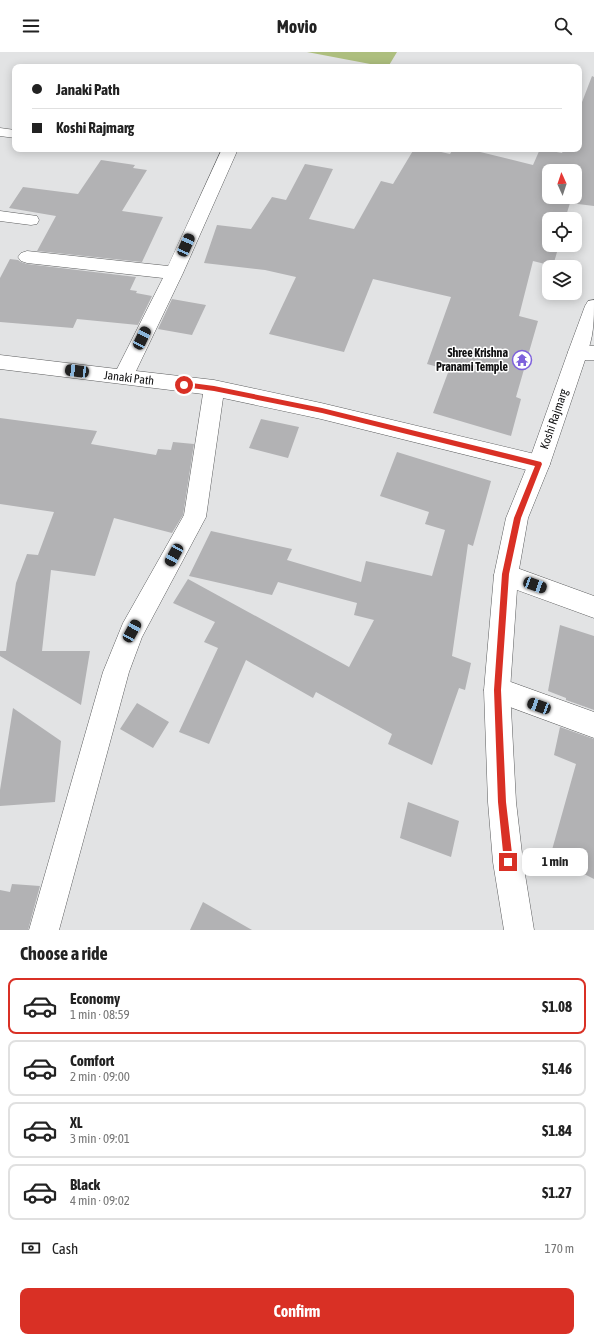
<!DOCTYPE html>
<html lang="en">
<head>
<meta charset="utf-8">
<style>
	body { margin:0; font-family:"Asap Condensed",sans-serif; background:#f2f2f2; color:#222; height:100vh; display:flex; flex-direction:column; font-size:15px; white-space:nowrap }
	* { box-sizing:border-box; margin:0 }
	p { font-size:13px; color:#767676 }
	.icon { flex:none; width:22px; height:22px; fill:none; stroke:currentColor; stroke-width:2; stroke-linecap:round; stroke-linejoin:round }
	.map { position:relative; height:878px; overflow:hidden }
	.panel { display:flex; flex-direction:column; background:#fff; flex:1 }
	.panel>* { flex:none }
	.hud { position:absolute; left:12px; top:12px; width:570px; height:88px; border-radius:8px; box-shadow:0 2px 10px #0003; display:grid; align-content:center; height:88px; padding:0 20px; background:#fff }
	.needle { width:26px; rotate:357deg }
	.tools { position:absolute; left:542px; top:112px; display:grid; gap:8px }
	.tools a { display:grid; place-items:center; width:40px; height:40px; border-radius:8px; background:#fff; box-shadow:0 2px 10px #0003; font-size:20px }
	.end { position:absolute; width:18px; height:18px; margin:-9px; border:5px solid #d93025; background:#fff; box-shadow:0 0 0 2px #fff }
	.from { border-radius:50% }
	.bubble { position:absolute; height:28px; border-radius:8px; background:#fff; box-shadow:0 2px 10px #0003; font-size:13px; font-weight:700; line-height:28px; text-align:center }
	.car { position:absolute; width:12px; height:24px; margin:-12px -6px; border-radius:5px; box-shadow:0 0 3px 1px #0007; background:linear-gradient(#222 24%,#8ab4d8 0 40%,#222 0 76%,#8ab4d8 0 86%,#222 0) }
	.hud b { display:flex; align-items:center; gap:14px; height:38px; font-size:15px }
	.hud b+b { border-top:1px solid #e0e0e0 }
	.hud i { width:10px; height:10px; background:#222 }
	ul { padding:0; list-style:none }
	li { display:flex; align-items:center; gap:12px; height:56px; margin:0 8px 6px; padding:0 12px; border:2px solid #e0e0e0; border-radius:8px }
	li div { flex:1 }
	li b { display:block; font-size:15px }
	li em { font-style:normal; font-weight:700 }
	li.current { border-color:#d93025 }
	li>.icon { width:36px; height:36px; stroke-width:1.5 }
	h2 { padding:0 20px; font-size:18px; line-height:48px }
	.pay { display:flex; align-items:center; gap:10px; height:44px; padding:0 20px; font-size:15px }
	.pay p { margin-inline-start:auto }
	.primary-button { display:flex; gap:8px; margin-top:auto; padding:8px 20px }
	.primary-button a { flex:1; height:46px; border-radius:8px; background:#d93025; color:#fff; font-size:16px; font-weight:700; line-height:46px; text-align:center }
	header { display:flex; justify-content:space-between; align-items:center; height:52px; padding:0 20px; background:#fff; font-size:18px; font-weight:700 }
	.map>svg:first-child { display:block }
	.green { fill:#adbe7e }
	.building { fill:#b2b2b4; fill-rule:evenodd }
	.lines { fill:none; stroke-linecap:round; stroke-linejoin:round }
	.minor-casing { stroke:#5d5e5f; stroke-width:1 }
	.major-casing { stroke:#5d5e5f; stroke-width:1 }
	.minor { fill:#fff; fill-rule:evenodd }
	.major { fill:#fff; fill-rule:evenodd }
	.route { fill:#d93025 }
	.labels { text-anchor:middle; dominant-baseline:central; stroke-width:3; stroke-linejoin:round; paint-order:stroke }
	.poi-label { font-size:12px; font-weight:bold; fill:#121213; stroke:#fff; text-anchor:end }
	.street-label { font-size:12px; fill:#121213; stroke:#fff }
</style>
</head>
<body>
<header><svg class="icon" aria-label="menu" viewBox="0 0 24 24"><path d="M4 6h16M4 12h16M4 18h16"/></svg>Movio<svg class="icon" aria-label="search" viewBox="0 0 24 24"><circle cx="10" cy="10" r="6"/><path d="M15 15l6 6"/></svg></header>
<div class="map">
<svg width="594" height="878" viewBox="0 0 594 878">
	<rect width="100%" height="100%" fill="#e2e3e4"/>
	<!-- green -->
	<path class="green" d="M307,0H397L388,15H386Z"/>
	<!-- building -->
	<path class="building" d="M592,24L594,25V154L570,151L565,167H549V193H559L553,214L533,209L519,264L538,269L516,345L521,347L511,384L433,361L449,318L427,312L451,245L373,227L344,300L269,282L296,225L265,218L204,211L217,173L251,177L272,145L286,148L305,112L333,117L309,167L354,177L381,129L393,132L414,97H428L450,102L453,97H468L533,113L540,97L562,101L564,97H579V58ZM549,119H575V145H549Z
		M101,108L135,113L133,116L147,118L122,159L163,165L142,210L37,199L56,164L9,156L23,135L78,142Z
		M10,207L18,208L21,210L27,212L136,225L130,238L137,239L136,241L152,244L138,273L77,267L73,276L0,270V226Z
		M172,247L206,253L192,283L158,277Z
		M0,366L97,379L91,392L156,403L158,397L171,398L173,390L194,392L183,463L172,481L114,466L95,524L51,518L42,599H90L81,653L0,604V599H6L16,531L27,502L38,503L54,460L0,452Z
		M261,367L299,375L288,406L249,396Z
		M397,400L491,429L473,494L468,492L452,604L471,611L465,638L459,636L432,713L388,692L392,682L316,640L313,646L246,608L209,692L179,680L218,596L204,590L215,570L173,551L188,527L349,615L374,568L354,563L357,551L278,530L272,543L189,524L211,479L292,497L287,508L361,530L366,509L432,524L445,478L425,472L429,460L380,444Z
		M560,573L594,584V658L566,648V646L548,639Z
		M137,651L169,670L153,696L120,677Z
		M13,656L61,689L55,750L0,754V738Z
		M560,675L594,687V827L550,805L576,712L554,703Z
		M408,750L459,769L451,805L400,786Z
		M12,832L40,834L28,878H0V838L10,840Z
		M203,850L252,878H190Z"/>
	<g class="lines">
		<defs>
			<path id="minor" d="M0,76L15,78V86L0,84Z
				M222,97H238L183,221L136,319L214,328L321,351L539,403L547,406L550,412L547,418L539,421L321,367L223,346L206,465L142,585L129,620L59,878H29L103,620L123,571L184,463L203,342L0,317V303L117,317L163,226L27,211L21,209L18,205L21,201L27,199L168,214Z
				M0,159L37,164L39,168L37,172L31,173L0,169Z
				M594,248C594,268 594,287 585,305L578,307L571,305L568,300L585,254L588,249Z
				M506,512L594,544V566L498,531L494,523L498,515Z
				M497,625L594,660V686L488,647L484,638L488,629Z"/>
			<path id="major" d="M578,293L594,294V308H585L550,412L528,466L518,523L510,638L516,750L523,810L534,878H504L493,810L488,750L484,638L494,523L506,466L528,412L568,300L571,295Z"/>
		</defs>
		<!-- minor casing -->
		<use href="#minor" class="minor-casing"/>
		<!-- major casing -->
		<use href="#major" class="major-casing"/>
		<!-- minor -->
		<use href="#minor" class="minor"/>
		<!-- major -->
		<use href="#major" class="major"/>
	</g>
	<!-- route -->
	<path class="route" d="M184,330L214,334L322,356L541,410L542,412L521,466L509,522L501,638L506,750L513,810L511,813L508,814L505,813L504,810L498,750L494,638L502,522L514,466L535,414L322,361L214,339L184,335L181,333Z"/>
	<!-- icons -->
	<defs>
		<symbol id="temple-ring" viewBox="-11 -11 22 22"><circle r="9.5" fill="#fff" stroke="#7e61dc" stroke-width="1.5"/><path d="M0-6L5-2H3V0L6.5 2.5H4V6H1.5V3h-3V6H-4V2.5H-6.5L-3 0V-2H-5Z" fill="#7e61dc"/></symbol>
	</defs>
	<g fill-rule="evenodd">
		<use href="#temple-ring" x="511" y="297" width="22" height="22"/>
	</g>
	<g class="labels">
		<!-- poi labels -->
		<g class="poi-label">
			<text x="508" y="301">Shree Krishna<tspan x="508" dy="14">Pranami Temple</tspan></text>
		</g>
		<!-- street labels -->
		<g class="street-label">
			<text transform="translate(129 326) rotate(7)">Janaki Path</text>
			<text transform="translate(554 367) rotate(-71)">Koshi Rajmarg</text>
		</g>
	</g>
</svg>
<div class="tools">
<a><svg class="needle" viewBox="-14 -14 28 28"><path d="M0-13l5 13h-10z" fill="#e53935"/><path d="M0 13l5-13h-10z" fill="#767676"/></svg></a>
<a><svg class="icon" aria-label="locate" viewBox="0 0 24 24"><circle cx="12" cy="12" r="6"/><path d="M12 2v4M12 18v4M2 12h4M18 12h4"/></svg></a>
<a><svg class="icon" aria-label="layers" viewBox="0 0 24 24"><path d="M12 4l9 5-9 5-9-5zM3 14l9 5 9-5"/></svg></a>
</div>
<i class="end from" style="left:184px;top:333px"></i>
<i class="end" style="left:508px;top:810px"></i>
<div class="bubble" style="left:522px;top:796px;width:66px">1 min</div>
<i class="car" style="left:186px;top:193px;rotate:24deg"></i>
<i class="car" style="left:142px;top:286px;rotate:26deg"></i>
<i class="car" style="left:77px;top:319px;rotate:277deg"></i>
<i class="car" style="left:174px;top:503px;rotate:209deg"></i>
<i class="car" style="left:535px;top:533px;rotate:110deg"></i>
<i class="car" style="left:132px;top:579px;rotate:29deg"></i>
<i class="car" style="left:539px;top:654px;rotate:290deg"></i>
<div class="hud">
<b><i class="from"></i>Janaki Path</b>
<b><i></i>Koshi Rajmarg</b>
</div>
</div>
<section class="panel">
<h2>Choose a ride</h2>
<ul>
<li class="current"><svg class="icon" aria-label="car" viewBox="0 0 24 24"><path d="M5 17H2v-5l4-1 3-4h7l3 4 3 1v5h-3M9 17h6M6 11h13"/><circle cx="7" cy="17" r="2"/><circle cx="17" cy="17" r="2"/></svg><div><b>Economy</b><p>1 min · 08:59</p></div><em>$1.08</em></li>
<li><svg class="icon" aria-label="car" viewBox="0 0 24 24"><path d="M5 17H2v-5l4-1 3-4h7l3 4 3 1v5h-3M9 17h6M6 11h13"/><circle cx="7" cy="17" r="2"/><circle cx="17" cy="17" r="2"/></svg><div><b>Comfort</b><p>2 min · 09:00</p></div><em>$1.46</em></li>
<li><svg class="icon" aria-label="car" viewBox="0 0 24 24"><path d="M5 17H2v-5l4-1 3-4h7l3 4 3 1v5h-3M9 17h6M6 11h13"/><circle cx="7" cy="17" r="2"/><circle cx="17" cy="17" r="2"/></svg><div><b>XL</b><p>3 min · 09:01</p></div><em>$1.84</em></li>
<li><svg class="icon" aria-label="car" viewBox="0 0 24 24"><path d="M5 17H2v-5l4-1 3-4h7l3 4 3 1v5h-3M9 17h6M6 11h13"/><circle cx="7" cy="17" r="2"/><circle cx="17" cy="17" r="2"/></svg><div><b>Black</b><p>4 min · 09:02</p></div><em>$1.27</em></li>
</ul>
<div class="pay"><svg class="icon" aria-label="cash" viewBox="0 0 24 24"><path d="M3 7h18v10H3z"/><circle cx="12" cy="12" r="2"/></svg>Cash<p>170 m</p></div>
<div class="primary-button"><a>Confirm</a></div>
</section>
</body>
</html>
